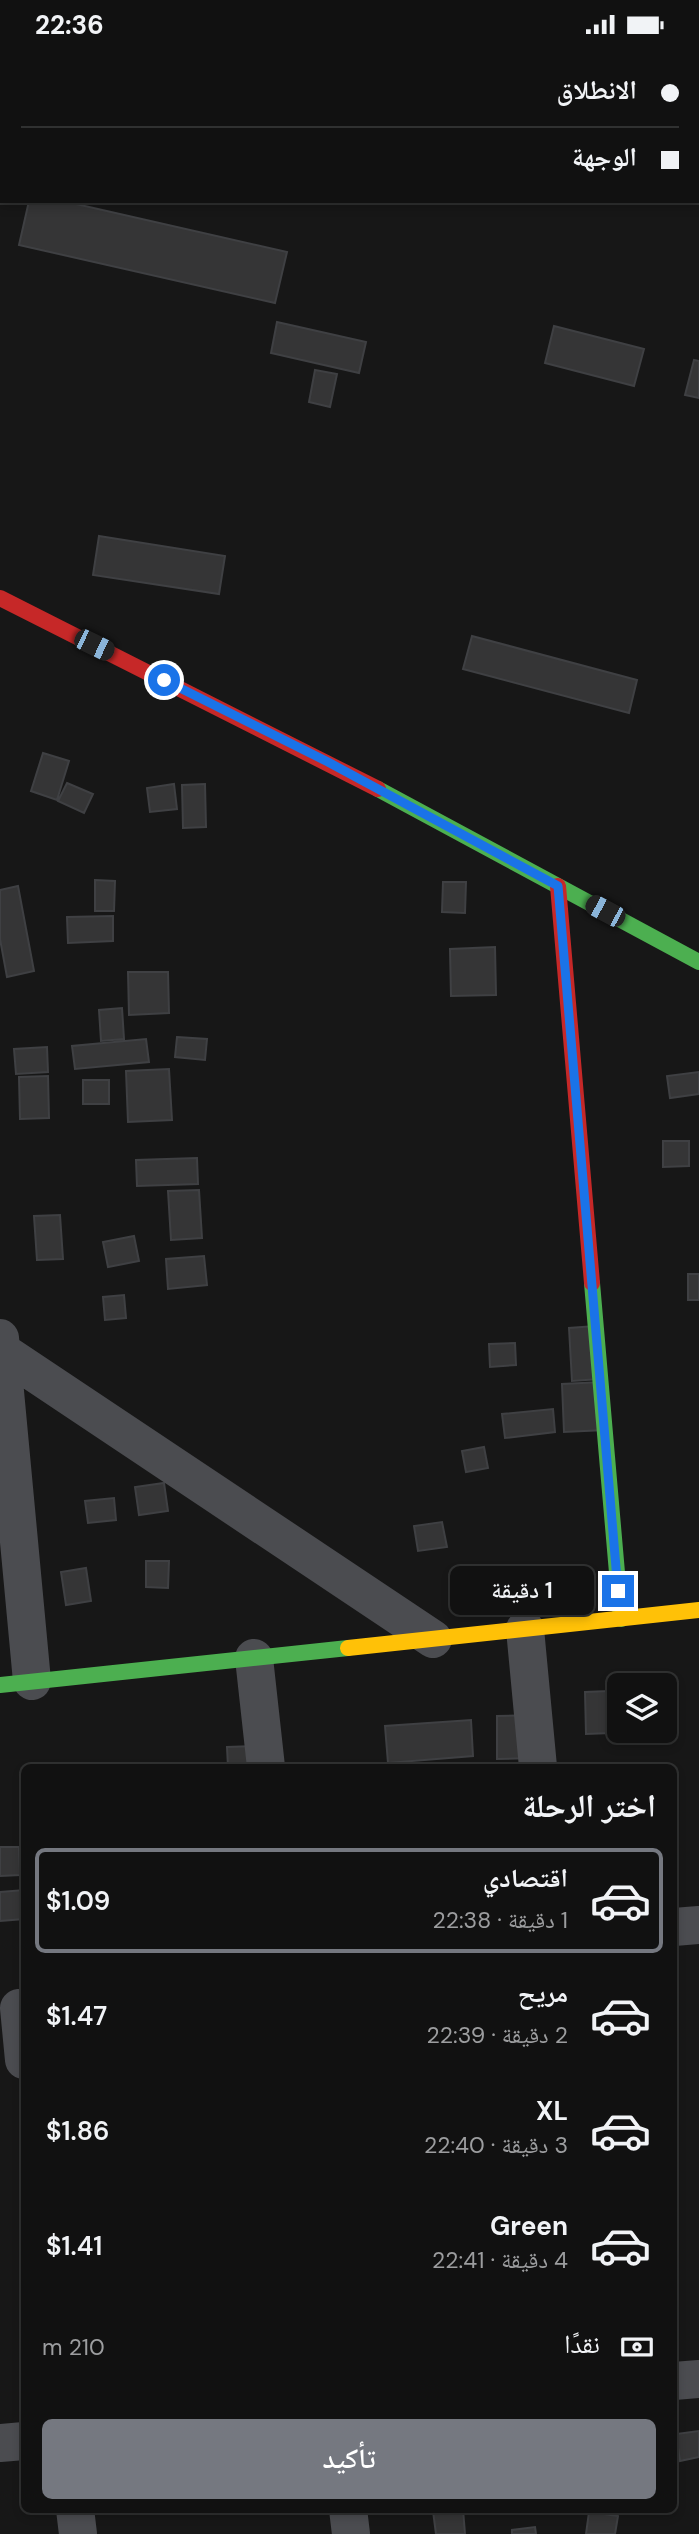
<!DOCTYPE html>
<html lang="ar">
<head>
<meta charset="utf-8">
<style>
	body { margin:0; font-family:"DM Sans","Noto Naskh Arabic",sans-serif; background:#1a1a1a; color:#f1f3f6; direction:rtl; height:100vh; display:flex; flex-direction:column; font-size:26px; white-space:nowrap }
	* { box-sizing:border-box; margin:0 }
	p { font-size:23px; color:#9c9d9f }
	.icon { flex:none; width:38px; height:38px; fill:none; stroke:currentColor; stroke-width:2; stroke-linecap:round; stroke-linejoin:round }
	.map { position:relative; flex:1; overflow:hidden; direction:ltr }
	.panel { position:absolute; left:21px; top:1715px; width:656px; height:749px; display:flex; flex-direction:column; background:#111; border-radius:10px; box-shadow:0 4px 10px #0003,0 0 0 2px #303131; direction:rtl }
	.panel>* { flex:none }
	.banner { position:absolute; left:0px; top:0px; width:700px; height:154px; box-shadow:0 4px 10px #0003,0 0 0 2px #303131; direction:rtl; display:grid; align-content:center; height:154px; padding:0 21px; background:#111 }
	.fabs { position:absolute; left:607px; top:1624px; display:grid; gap:14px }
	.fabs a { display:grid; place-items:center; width:70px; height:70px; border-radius:10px; background:#111; box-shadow:0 4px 10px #0003,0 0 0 2px #303131; font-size:35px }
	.end { position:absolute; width:32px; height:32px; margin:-16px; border:9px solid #1a73e8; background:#fff; box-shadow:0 0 0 4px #fff }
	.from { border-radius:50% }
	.bubble { position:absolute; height:49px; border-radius:10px; background:#111; box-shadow:0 4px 10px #0003,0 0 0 2px #303131; font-size:23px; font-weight:600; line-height:49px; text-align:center; direction:rtl }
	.car { position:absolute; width:21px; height:42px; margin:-21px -10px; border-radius:9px; box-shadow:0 0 5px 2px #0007; background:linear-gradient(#222 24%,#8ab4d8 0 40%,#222 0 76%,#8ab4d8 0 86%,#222 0) }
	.banner b { display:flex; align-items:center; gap:24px; height:66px; font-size:26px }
	.banner b+b { border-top:2px solid #303131 }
	.banner i { width:18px; height:18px; background:#f1f3f6 }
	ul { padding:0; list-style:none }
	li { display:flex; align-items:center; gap:21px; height:105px; margin:0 14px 10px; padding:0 7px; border:4px solid transparent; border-radius:10px }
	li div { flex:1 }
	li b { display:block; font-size:26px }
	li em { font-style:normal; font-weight:600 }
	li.active { border-color:#757880 }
	li>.icon { width:63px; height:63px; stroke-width:1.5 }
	h2 { padding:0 21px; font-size:32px; line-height:84px }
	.pay { display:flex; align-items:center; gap:18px; height:77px; padding:0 21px; font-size:26px }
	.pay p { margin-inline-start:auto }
	.button { display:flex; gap:14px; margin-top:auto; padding:14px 21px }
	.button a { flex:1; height:80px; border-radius:10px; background:#757880; color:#fff; font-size:28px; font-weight:600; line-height:80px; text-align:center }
	.status { display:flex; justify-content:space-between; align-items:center; height:49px; padding:0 35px; background:#111; direction:ltr }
	.status svg { height:19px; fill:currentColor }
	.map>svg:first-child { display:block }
	.building { fill:#353536; stroke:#3f4043; stroke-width:2 }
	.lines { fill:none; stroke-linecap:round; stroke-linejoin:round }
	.street { stroke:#4b4c50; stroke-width:38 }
	.fast { stroke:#4caf50; stroke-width:16 }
	.slow { stroke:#ffc107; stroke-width:16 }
	.jam { stroke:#c62828; stroke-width:16 }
	.route { stroke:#1a73e8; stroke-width:9 }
</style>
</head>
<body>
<div class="status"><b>22:36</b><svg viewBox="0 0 49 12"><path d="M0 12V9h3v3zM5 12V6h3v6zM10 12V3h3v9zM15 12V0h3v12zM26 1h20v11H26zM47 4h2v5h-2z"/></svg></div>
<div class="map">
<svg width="699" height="2485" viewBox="0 0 699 2485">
	<rect width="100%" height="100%" fill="#171717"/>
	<!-- building -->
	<path class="building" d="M29,152H63L287,203L275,254L19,196Z
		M277,273L366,293L359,324L271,304Z
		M554,277L644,300L634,337L545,314Z
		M694,311L699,312V349L685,346Z
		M315,321L337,325L330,358L309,353Z
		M99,487L225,507L219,545L93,526Z
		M472,587L637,631L629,664L463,620Z
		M43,704L69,712L57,751L31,742Z
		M67,734L93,745L84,764L58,752Z
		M174,735L177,760L150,763L147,739Z
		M205,735L206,778L183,779L182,736Z
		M95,831L115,832L114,862H95Z
		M443,833H466L465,864L442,863Z
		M18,837L34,922L7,928L0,890V841Z
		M113,867V892L68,894L67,868Z
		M495,898L496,946L451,947L450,900Z
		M128,923H168L169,964L129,966Z
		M122,959L124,990L101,992L99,961Z
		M177,988L207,990L205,1011L175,1008Z
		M146,990L149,1013L75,1020L72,997Z
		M47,998L48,1023L16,1025L14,1000Z
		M169,1020L172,1071L128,1073L126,1022Z
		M699,1023V1045L670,1049L667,1027Z
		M48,1027L49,1069L20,1070L19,1028Z
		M83,1031H109V1055H83Z
		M663,1092H689V1117L663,1118Z
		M197,1109L198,1135L137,1137L136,1111Z
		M199,1141L202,1189L171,1191L168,1142Z
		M60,1166L63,1210L37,1211L34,1167Z
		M134,1187L139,1212L108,1218L103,1193Z
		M204,1207L207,1236L168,1240L166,1210Z
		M688,1225H699V1251H688Z
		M124,1246L126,1269L105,1271L103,1248Z
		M595,1277L599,1330L572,1332L569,1279Z
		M515,1294L516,1316L490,1318L489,1295Z
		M602,1333L605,1381L564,1383L562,1335Z
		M553,1360L555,1383L505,1389L502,1365Z
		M484,1398L488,1419L466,1423L462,1402Z
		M164,1434L168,1462L139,1466L135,1438Z
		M114,1449L116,1471L88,1474L85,1452Z
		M442,1473L447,1498L418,1502L414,1477Z
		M146,1512H169L168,1539L146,1538Z
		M86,1519L91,1552L66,1556L61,1523Z
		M609,1642L611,1684L586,1685L585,1643Z
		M532,1666L533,1709L497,1710V1667Z
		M471,1671L473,1707L388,1714L385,1677Z
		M259,1697L260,1718H228L227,1698Z
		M0,1798H19L20,1826L0,1827Z
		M24,1841V1870L0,1872V1843Z
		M699,2382V2408L680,2412L676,2385Z
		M463,2460L465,2485H436L433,2462Z
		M589,2463L618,2467L615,2485H586Z
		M535,2478L536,2485H512V2481Z"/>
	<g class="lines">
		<!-- street -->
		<path class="street" d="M0,1289L32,1632
			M0,1301L433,1590
			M525,1580L538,1718
			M254,1609L266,1718
			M674,1878L699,1876
			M19,1959L24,2011
			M674,2332L699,2330
			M0,2394L24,2392
			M75,2460L78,2485
			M348,2460L351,2485"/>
		<!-- fast -->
		<path class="fast" d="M378,740L699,913
			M592,1234L621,1570
			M0,1636L348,1599"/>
		<!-- slow -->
		<path class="slow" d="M348,1599L699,1561"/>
		<!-- jam -->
		<path class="jam" d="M0,549L378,740
			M558,837L592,1234"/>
	</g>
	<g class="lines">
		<!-- route -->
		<path class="route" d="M164,631L328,713L558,837L618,1542"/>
	</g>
</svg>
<div class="fabs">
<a><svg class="icon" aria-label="layers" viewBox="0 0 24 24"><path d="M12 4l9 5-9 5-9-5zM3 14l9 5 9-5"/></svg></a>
</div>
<i class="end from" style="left:164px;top:631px"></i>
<i class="end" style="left:618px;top:1542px"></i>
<div class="bubble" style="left:450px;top:1517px;width:144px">1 دقيقة</div>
<i class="car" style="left:94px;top:596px;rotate:116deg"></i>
<i class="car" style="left:605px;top:862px;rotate:298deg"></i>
<div class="banner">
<b><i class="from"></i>الانطلاق</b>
<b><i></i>الوجهة</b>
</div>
<section class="panel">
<h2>اختر الرحلة</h2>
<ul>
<li class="active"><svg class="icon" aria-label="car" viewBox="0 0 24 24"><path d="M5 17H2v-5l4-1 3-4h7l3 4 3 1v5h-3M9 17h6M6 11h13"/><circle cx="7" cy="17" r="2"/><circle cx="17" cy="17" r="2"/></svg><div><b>اقتصادي</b><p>1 دقيقة · 22:38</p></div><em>$1.09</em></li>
<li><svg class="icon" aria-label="car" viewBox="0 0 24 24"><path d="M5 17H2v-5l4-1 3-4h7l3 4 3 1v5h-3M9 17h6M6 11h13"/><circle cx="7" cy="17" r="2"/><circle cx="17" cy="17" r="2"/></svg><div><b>مريح</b><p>2 دقيقة · 22:39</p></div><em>$1.47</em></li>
<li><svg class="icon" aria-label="car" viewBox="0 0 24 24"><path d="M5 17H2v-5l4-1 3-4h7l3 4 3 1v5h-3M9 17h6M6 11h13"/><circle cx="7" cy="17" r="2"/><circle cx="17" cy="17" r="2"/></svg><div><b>XL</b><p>3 دقيقة · 22:40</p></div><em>$1.86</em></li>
<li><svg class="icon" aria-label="car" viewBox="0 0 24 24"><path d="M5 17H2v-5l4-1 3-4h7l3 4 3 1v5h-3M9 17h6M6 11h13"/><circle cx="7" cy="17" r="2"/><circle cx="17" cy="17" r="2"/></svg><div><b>Green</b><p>4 دقيقة · 22:41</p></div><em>$1.41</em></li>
</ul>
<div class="pay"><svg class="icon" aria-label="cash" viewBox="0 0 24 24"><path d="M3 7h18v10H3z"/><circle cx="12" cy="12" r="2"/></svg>نقدًا<p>210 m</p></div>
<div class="button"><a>تأكيد</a></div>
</section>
</div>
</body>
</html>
